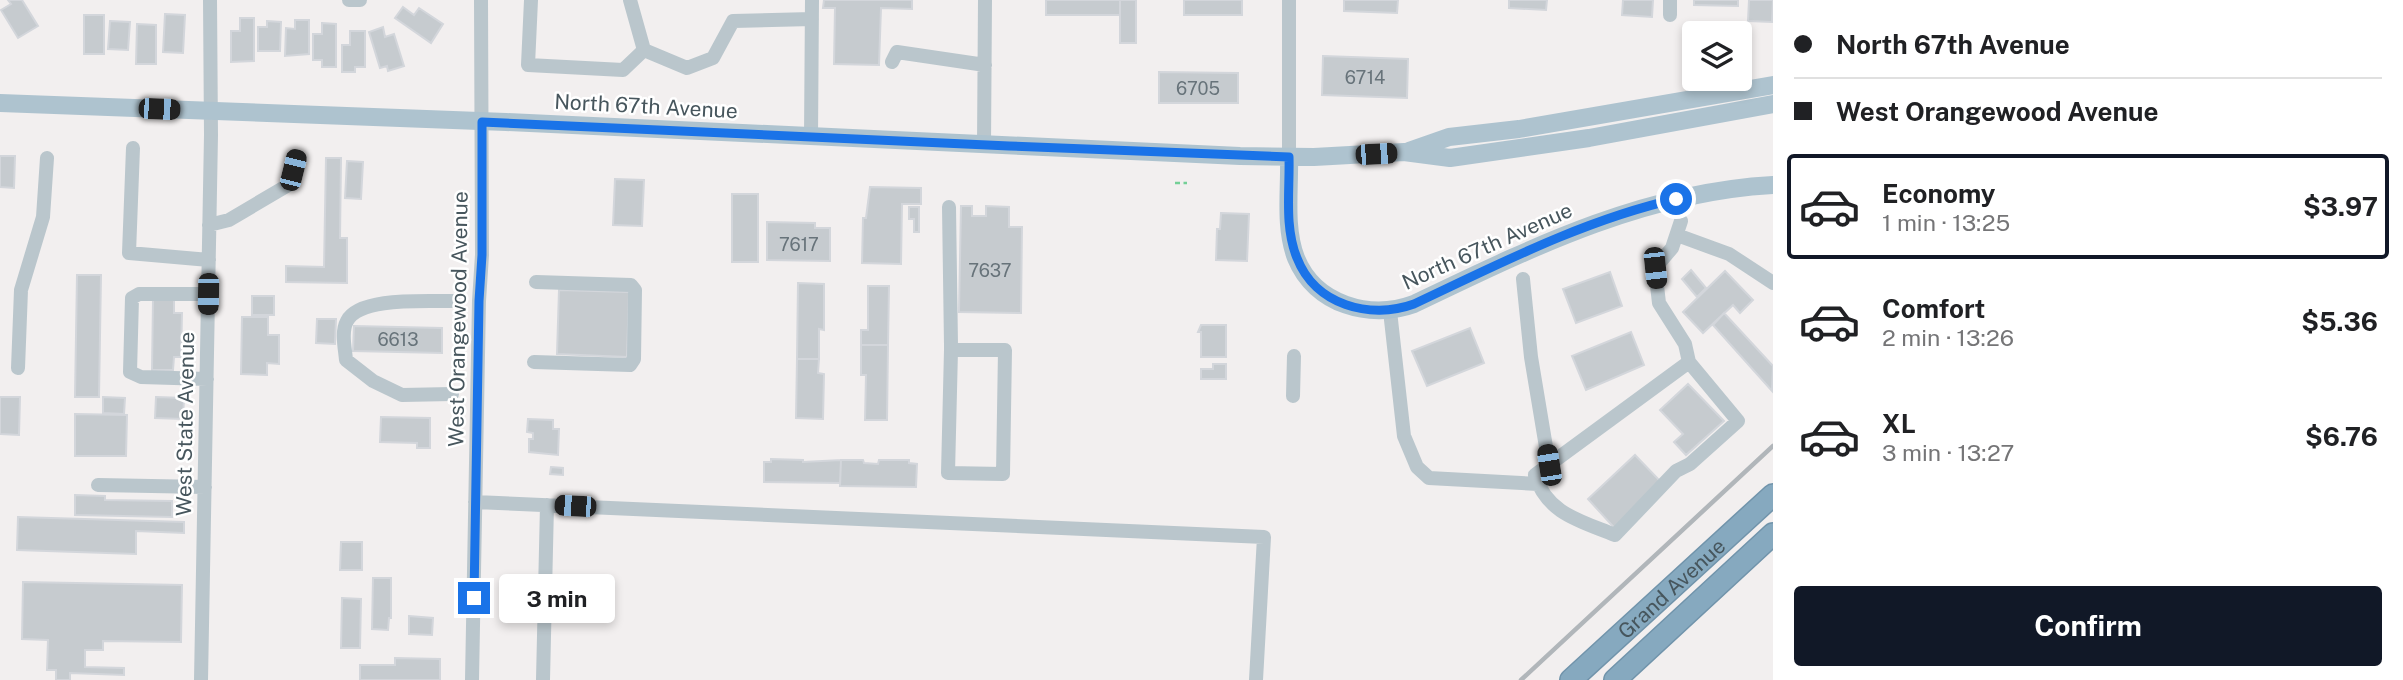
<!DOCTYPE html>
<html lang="en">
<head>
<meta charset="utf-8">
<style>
	body { margin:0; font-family:"Public Sans",sans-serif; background:#f2f2f2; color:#202124; height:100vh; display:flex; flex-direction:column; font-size:26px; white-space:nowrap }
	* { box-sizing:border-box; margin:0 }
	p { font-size:23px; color:#757577 }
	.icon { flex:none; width:38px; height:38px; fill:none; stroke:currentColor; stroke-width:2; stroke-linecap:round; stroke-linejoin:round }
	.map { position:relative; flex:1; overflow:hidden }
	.drawer { display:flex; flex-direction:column; background:#fff; width:630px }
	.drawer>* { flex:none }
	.guide { display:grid; align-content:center; height:154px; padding:0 21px; background:#fff }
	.buttons { position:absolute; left:1682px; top:21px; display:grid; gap:14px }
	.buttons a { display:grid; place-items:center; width:70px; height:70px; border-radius:7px; background:#fff; box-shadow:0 4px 10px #0003; font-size:35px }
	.end { position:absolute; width:32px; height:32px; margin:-16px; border:9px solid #1a73e8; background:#fff; box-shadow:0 0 0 4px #fff }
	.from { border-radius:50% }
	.bubble { position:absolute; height:49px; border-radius:7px; background:#fff; box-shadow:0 4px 10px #0003; font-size:23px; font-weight:700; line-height:49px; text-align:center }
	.car { position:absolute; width:21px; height:42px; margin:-21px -10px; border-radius:9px; box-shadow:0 0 5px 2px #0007; background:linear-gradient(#222 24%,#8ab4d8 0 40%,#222 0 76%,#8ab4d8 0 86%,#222 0) }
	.guide b { display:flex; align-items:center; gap:24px; height:66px; font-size:26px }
	.guide b+b { border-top:2px solid #e0e0e0 }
	.guide i { width:18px; height:18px; background:#202124 }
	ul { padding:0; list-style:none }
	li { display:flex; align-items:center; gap:21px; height:105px; margin:0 14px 10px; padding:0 7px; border:4px solid transparent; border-radius:7px }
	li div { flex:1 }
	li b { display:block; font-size:26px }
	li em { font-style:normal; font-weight:700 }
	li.on { border-color:#111827 }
	li>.icon { width:63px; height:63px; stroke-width:1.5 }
	.action { display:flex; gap:14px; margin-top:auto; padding:14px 21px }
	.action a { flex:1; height:80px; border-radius:7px; background:#111827; color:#fff; font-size:28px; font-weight:700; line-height:80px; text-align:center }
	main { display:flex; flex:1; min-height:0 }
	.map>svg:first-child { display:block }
	.building { fill:#c6cbcf; stroke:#d3d6db; stroke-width:2 }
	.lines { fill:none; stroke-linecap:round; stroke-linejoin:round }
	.highway-casing { stroke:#7194ab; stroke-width:24 }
	.path { stroke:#74cf96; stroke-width:2.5; stroke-dasharray:5 3.5; stroke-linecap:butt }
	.minor { stroke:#bac6cc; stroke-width:14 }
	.major { stroke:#aec3cf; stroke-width:18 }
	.highway { stroke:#86a9bf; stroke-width:21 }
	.rail { stroke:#b1b6ba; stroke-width:4.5 }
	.route { stroke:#1a73e8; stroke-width:9 }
	.labels { text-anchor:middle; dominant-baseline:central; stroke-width:5; stroke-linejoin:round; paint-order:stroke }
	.number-label { font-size:18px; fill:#67737a }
	.street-label { font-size:21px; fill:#47565d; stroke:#fff }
</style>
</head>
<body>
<main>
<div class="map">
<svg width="1773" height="680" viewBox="0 0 1773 680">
	<rect width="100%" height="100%" fill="#f2efef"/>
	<!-- building -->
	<path class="building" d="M8,0H22L38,26L18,38L1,10L11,4Z
		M824,0H912V9L881,8L879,65L834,64L835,8H823Z
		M1046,0H1120V15H1046Z
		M1120,0H1136V43H1120Z
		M1184,0H1242V15H1184Z
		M1344,0H1398L1397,13L1344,11Z
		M1509,0H1547L1546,10L1509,8Z
		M1623,0H1653L1652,17L1622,15Z
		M1694,0H1738V6L1694,5Z
		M1749,0H1773L1772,22L1748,21Z
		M403,7L414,15L419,8L443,24L431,43L395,18Z
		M165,14L185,15L183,53L163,52Z
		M84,15H104V54H84Z
		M240,18H254V61L231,62V31H240Z
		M295,20H309V54L285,56L286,28L295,29Z
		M110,21L130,22L128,50L108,49Z
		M267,21L281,22L280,51H258V27H267Z
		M322,23L336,24V67H322V60H313V34H322Z
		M137,24L156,25V64H136Z
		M383,27L385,37L394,34L404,66L388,71L387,66L380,68L369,32Z
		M350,31H365V67H355V72H342V45H350Z
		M1323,56L1408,59L1407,98L1322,95Z
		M1159,72L1238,73V103H1159Z
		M0,156H15L14,188L0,187Z
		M326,158H341L340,238H347V283L286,282V266L324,267Z
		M347,161L363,162L361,199L345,198Z
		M615,179L644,180L642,226L613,225Z
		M870,187L921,188V204H902L901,264L862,263L863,218H866Z
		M732,194H758V262H732Z
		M961,206H972V216H986V206L1009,207V227H1022L1021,313L959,312Z
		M909,207H919V232H914V219H909Z
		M1221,213L1249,214L1247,261L1216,260L1217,229H1220Z
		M767,222L815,223V228H830V261L767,260Z
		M1691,270L1706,288L1697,297L1682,279Z
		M1725,271L1753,300L1740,313L1733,305L1703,333L1683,312Z
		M1610,272L1622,306L1576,323L1563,289Z
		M77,275H101L99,397H75Z
		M798,283L824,284V330L819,329V359H797Z
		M868,286H889L888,345H861V330H868Z
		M559,290L629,292L627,357L557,354Z
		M252,296H274V315H252Z
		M153,300H174V313H182L181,357H174L173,370H152Z
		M1724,313L1773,366L1772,391L1713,325Z
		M242,317H268V335H279V364L267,363V375L241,374Z
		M317,319H336L335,344L316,343Z
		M1201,325H1226V357H1201V332H1198Z
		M354,326L442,328V353L353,351Z
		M1470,328L1484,363L1427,386L1412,351Z
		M1631,332L1644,365L1586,390L1572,356Z
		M861,345H888L887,420H865L866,375H861Z
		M797,359H819L818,373L824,374L823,419L796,418Z
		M1213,364H1226V379H1201V369H1213Z
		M1688,384L1724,421L1686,455L1674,442L1683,434L1660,410Z
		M0,397H20L19,435L0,434Z
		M103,397L125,398L124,414L103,413Z
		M156,397L184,398L183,419L155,418Z
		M75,414L127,415L126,456H75Z
		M381,417L430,418V448H417V443L380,442Z
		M528,419L553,420V429H559L558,455L529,452V439H533V433L527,432Z
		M1635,455L1662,483L1620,534L1588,499Z
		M771,459L803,460V462L841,460L840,483L764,482V462H771Z
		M841,460H863L864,463L878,464L879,460H909V463L917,464L916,487L840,486Z
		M551,467L563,468V475L550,474Z
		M75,495L105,496V500L172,501V517L75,515Z
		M18,517L184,522V533L136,531V554L17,550Z
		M341,542H362V570H340Z
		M373,578H391V618H389L388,630L372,629Z
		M23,582L182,585L181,642L103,641V650H85V667L124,668V675L70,673V680H56V670H47L48,640L22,639Z
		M342,598L361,599L360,648H341Z
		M409,616L433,618L432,635L409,634Z
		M395,658L440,659V680H360V665H395Z"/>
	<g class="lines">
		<defs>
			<g id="highway">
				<path id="s1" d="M1571,680L1773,495"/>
				<path d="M1615,680L1773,534"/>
			</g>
		</defs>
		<!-- highway casing -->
		<use href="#highway" class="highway-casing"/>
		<!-- path -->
		<path class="path" d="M1175,183H1187"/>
		<!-- minor -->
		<path class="minor" d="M349,0H360
			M531,0L528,65L623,70L644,50
			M630,0L644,50
			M1670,15V0
			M644,50L687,68L713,58L733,21L812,19
			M892,62L897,52L985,65
			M811,137L812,0
			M984,145L985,0
			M133,148L129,253L209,260
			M1289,157V0
			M949,207L951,345V350L948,473L1003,474L1005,350H951
			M1681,221L1672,248L1655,268L1659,303L1685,344L1689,362L1738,421L1690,464L1676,471L1615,535C1581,521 1547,514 1535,475L1689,362
			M209,225L229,220L290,184L297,157
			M1677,235L1729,254L1773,283
			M1523,279L1531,357L1549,465
			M1390,311L1404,436L1417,467L1429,478L1538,484
			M534,362L630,365L634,359L635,290L631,285L536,282
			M18,368L21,290L43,217L47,158
			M207,379L141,377L130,372L132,298L139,294H208
			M452,394L402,395L373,381L346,360C345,348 341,332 347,321C360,296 428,302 453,301
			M1293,396L1294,356
			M98,485L205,487
			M475,502L1264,537L1256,680
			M201,680L211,135L210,0
			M472,680L479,301L482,255L481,0
			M543,680L547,505"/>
		<!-- major -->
		<path class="major" d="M0,103L506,122L1240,156L1314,157L1404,152L1450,158L1589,138L1773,104
			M1409,151L1449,137L1519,129L1773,85
			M1289,157C1290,189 1284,227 1296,258C1315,305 1370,320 1414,304C1529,249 1643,192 1773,185"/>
		<!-- highway -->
		<use href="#highway" class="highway"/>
		<!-- rail -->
		<path class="rail" d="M1521,680L1773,446"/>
	</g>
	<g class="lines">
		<!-- route -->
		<path class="route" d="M474,598L479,301L482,255V122L1009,146L1289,157C1290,189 1284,227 1297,258C1315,305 1370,320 1414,304C1499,264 1584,220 1676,199"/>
	</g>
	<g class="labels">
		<!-- number labels -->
		<g class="number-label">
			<text x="1365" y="77">6714</text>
			<text x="1198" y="88">6705</text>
			<text x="799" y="244">7617</text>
			<text x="990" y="270">7637</text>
			<text x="398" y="339">6613</text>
		</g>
		<!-- street labels -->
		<g class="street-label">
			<text transform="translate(646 106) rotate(3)">North 67th Avenue</text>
			<text transform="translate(1487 246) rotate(-24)">North 67th Avenue</text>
			<text transform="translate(458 319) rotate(-89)">West Orangewood Avenue</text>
			<text transform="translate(185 424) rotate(-89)">West State Avenue</text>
			<text stroke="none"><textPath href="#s1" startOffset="136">Grand Avenue</textPath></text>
		</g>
	</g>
</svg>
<div class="buttons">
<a><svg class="icon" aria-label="layers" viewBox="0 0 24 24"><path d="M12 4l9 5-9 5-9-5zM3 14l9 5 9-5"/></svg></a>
</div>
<i class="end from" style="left:1676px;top:199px"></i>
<i class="end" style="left:474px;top:598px"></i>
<div class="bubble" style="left:499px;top:574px;width:116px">3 min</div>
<i class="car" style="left:159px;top:109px;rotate:92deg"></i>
<i class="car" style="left:1376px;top:154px;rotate:87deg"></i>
<i class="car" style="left:293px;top:170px;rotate:14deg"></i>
<i class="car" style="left:1655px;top:268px;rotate:174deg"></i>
<i class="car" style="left:208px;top:294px;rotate:181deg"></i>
<i class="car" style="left:1549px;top:465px;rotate:351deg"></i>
<i class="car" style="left:575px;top:506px;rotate:273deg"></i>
</div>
<section class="drawer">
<div class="guide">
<b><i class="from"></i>North 67th Avenue</b>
<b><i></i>West Orangewood Avenue</b>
</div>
<ul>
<li class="on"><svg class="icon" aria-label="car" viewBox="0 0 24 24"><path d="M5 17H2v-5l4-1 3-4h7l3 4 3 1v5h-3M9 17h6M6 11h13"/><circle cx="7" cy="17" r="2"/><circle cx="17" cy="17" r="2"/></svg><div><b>Economy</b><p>1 min · 13:25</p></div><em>$3.97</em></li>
<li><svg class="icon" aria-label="car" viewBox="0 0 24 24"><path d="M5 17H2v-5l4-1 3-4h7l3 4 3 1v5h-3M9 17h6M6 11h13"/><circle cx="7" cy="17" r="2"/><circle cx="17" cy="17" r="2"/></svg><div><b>Comfort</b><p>2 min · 13:26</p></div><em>$5.36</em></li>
<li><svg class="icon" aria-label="car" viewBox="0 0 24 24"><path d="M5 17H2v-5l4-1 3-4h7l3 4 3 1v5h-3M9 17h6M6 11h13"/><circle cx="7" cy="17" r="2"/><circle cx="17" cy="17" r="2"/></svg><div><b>XL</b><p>3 min · 13:27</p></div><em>$6.76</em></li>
</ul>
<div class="action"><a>Confirm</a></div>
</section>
</main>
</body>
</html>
